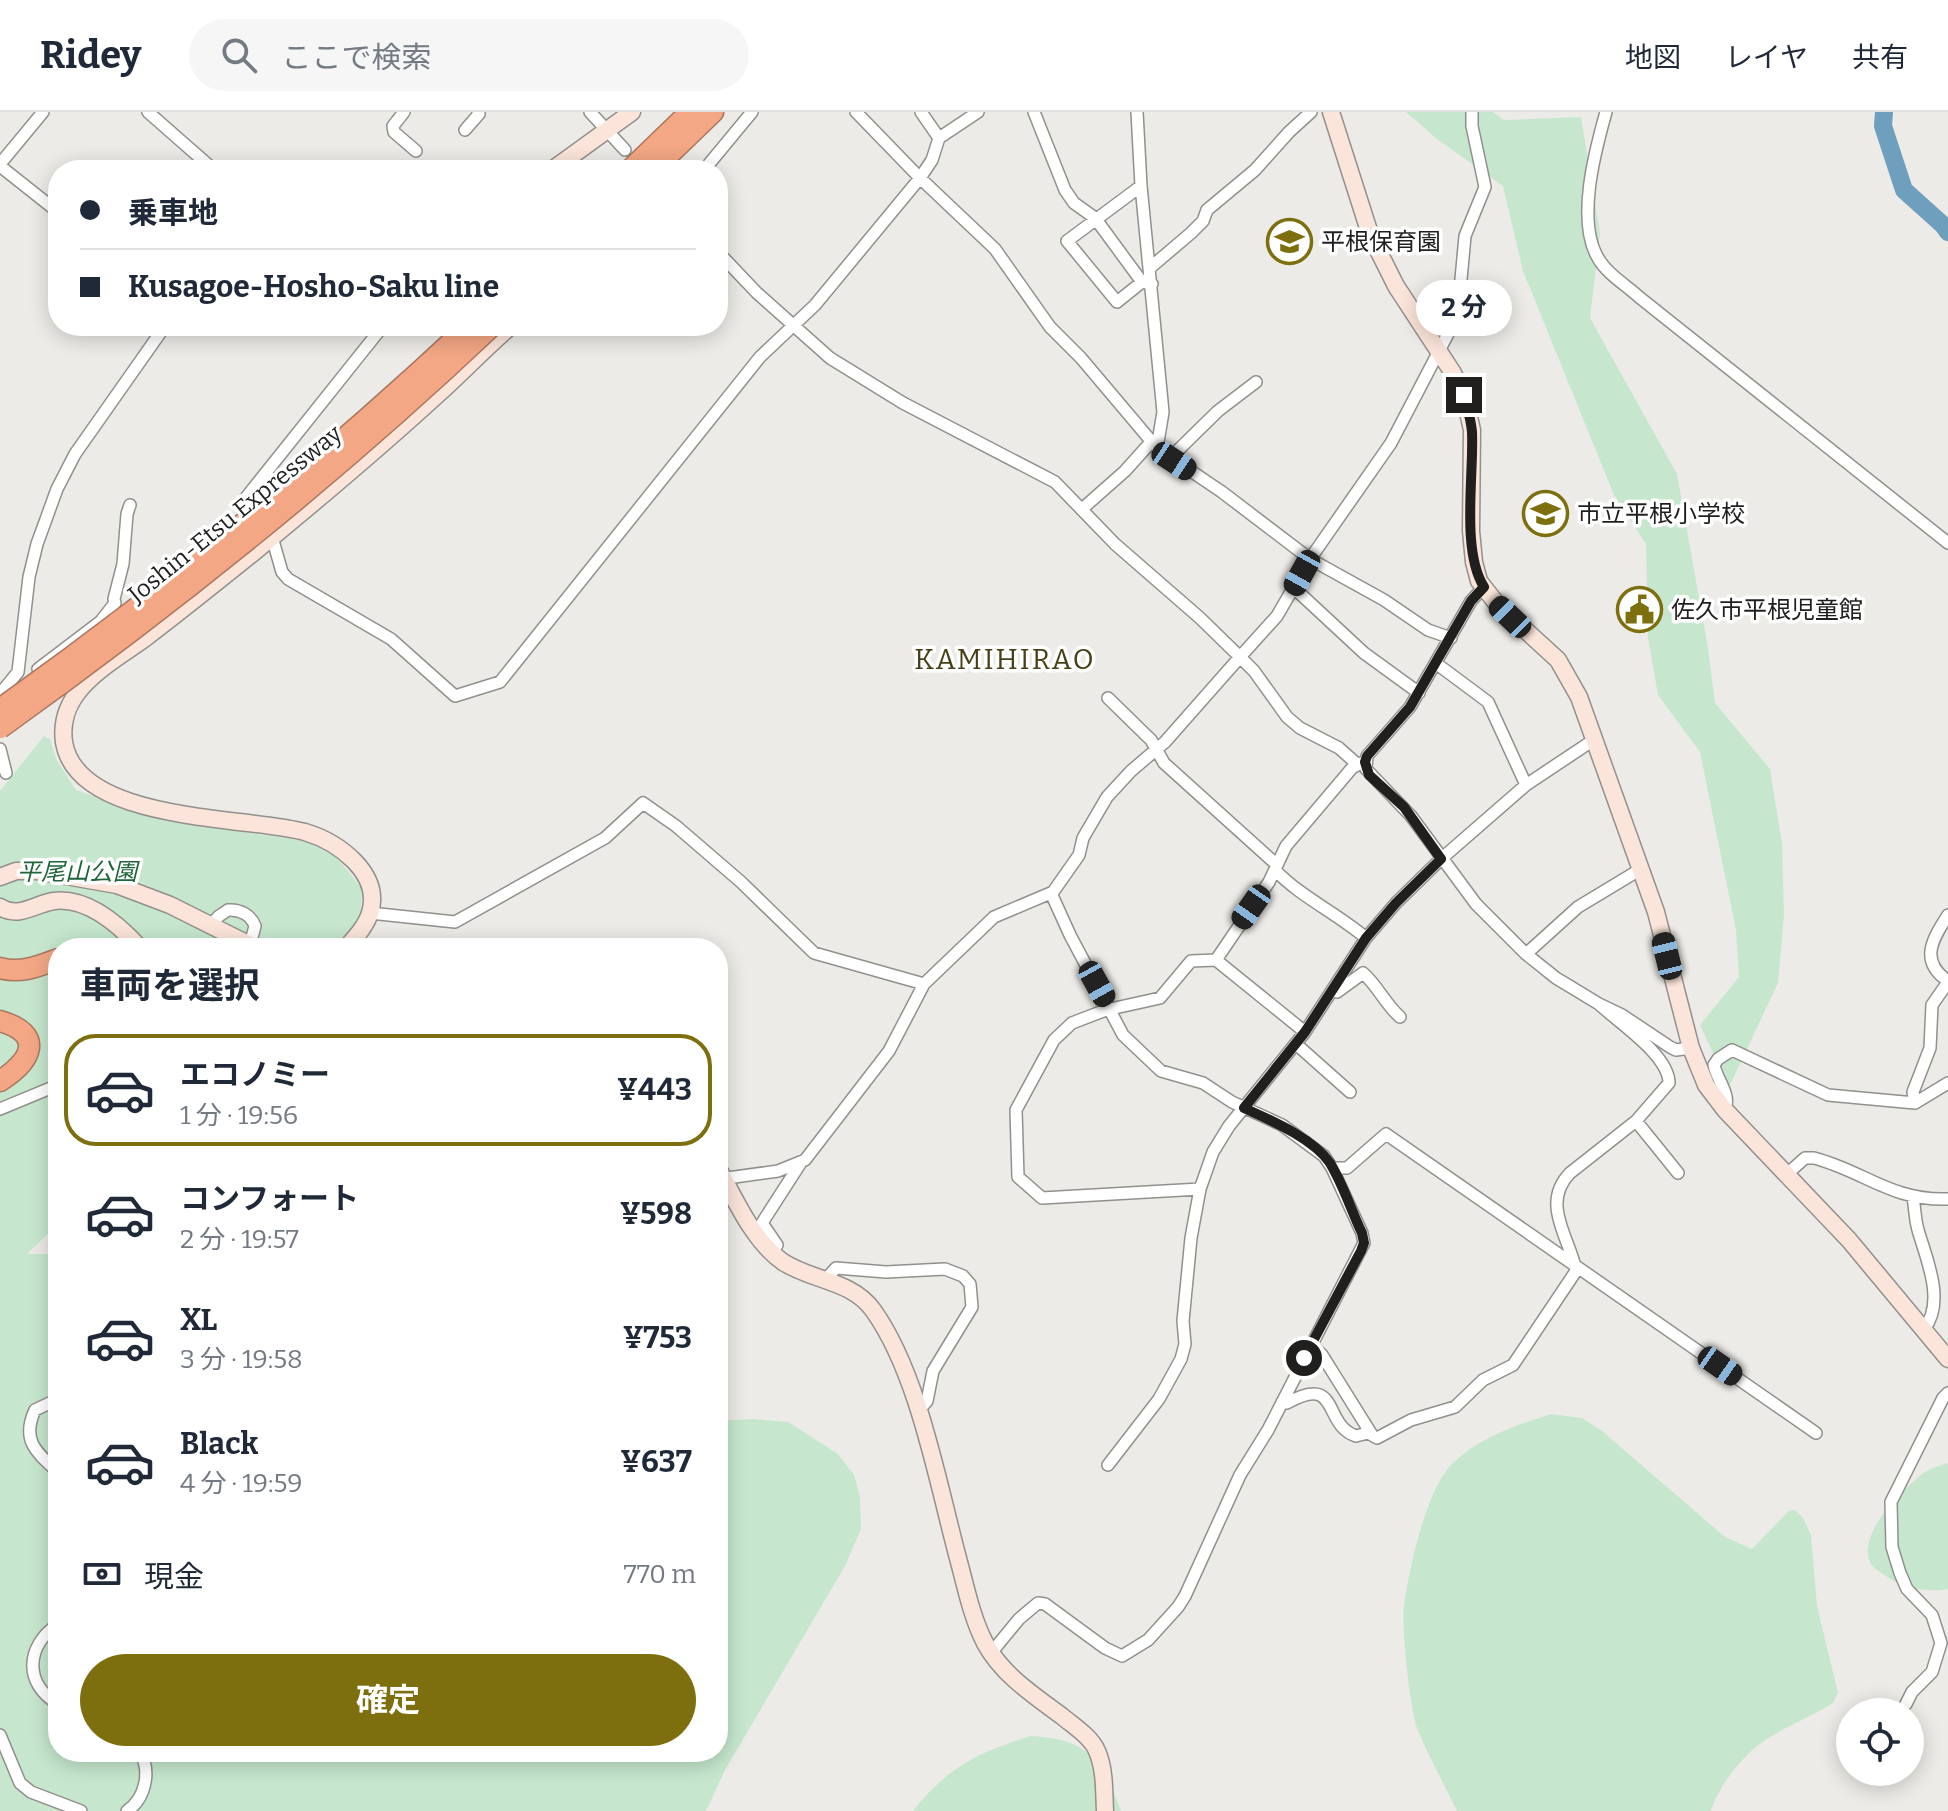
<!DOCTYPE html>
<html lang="ja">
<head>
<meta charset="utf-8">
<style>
	body { margin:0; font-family:Bitter,"Noto Sans JP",serif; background:#f6f6f7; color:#1f2937; height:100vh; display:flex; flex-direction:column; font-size:30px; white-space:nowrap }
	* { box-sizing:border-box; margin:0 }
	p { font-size:26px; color:#747a83 }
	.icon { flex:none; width:44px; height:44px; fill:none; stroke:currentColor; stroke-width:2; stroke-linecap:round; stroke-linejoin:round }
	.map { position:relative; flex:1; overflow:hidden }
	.side { position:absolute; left:48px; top:826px; width:680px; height:824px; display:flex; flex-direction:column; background:#fff; border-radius:32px; box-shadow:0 4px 20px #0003 }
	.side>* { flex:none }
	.banner { position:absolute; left:48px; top:48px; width:680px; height:176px; border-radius:32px; box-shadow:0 4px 20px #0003; display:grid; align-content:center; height:176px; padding:0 32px; background:#fff }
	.tools { position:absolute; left:1836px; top:1586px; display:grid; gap:16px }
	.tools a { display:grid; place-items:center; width:88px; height:88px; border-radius:50%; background:#fff; box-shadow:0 4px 20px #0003; font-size:40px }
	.end { position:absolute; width:36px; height:36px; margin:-18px; border:10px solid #201f1e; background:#fff; box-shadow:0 0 0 4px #fff }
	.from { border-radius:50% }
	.bubble { position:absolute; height:56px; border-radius:28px; background:#fff; box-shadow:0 4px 20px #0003; font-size:26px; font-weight:700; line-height:56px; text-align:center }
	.car { position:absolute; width:24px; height:48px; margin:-24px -12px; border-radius:10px; box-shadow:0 0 6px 2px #0007; background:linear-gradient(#222 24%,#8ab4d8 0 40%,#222 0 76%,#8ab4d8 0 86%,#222 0) }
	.banner b { display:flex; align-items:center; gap:28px; height:76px; font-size:30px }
	.banner b+b { border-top:2px solid #e0e1e3 }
	.banner i { width:20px; height:20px; background:#1f2937 }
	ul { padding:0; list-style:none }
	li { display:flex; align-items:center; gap:24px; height:112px; margin:0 16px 12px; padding:0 16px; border:4px solid transparent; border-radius:32px }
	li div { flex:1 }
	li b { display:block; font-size:30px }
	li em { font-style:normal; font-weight:700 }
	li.on { border-color:#7d6f0e }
	li>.icon { width:72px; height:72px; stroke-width:1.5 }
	h2 { padding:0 32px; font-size:36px; line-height:96px }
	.pay { display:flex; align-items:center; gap:20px; height:88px; padding:0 32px; font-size:30px }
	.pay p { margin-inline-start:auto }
	.button { display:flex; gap:16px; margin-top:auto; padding:16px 32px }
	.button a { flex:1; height:92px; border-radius:48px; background:#7d6f0e; color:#fff; font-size:32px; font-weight:700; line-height:92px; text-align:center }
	header { display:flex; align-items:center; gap:48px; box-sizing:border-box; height:112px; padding:0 40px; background:#fff; border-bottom:2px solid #e0e1e3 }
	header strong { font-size:38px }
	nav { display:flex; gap:44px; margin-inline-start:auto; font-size:28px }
	.search { width:560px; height:72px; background:#f6f6f7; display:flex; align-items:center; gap:20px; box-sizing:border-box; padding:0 28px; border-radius:44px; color:#747a83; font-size:30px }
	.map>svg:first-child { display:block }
	.green { fill:#c6e7ce }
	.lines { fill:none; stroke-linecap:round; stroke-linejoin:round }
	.river { stroke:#6ea0be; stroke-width:18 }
	.street-casing { stroke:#91908d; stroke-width:14 }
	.secondary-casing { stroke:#91908d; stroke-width:19 }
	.highway-casing { stroke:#a97760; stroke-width:23 }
	.street { stroke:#fff; stroke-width:11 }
	.secondary { stroke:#fbe5da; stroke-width:16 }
	.highway { stroke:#f3a784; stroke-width:20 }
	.highway-bridge-casing { stroke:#a97760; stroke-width:23; stroke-linecap:butt }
	.highway-bridge { stroke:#f3a784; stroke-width:20 }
	.route { stroke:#201f1e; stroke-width:10 }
	.labels { text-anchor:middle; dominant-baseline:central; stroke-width:7; stroke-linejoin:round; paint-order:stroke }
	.poi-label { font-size:24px; fill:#201f1e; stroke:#fff; text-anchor:start }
	.street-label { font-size:24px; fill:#201f1e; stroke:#fff }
	.park-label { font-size:24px; font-style:italic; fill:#1f6539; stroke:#fff }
	.quarter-label { font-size:28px; letter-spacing:2px; fill:#474017; stroke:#fff }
</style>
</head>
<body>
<header>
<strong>Ridey</strong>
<div class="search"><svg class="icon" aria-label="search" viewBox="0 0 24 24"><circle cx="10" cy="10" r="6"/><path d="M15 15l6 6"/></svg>ここで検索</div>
<nav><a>地図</a><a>レイヤ</a><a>共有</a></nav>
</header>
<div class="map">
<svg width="1948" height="1699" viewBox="0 0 1948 1699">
	<rect width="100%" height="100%" fill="#ecebe7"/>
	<!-- green -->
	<path class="green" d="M1406,0H1493L1504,8L1581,5L1600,121L1590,206L1677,362L1708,536L1715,591L1770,657L1782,732L1784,803L1778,871L1729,975L1700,913L1739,865L1736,818L1700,640L1658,583L1648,526L1646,432L1614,383L1523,159L1503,74L1437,27Z
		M44,624L50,627L56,647L76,678L166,709L306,729L336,745L362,776L361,806L337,836H271L258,831L256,836H58V1112L27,1142H58V1640H718V1309L753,1307L788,1310L838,1342L854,1363L860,1385L861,1417L845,1454L725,1658L706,1699H0V679Z
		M1551,1302L1582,1306L1602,1319L1725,1425L1752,1437L1789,1399L1795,1398L1803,1406L1811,1423L1817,1494L1838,1581L1833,1591C1813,1604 1791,1612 1770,1625C1746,1639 1719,1672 1711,1699H1457C1444,1672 1428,1644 1417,1616C1410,1596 1401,1516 1404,1494C1409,1457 1426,1377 1453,1351C1480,1325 1517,1313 1551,1302Z
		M1948,1351V1477C1927,1480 1906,1478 1889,1466C1882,1461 1873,1457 1870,1450C1857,1421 1904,1376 1925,1360C1932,1356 1941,1353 1948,1351Z
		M1030,1624C1088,1626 1102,1648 1121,1699H913C949,1654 976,1642 1030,1624Z"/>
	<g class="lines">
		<!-- river -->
		<path class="river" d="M1884,0L1883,14L1904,78L1943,113L1948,120"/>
		<defs>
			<path id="street" d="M148,0L214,58
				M404,0L393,14L394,20L416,39
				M590,0L625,38
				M856,0L920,66L995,137L1050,215L1081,246L1157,336L1222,380L1310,447L1384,488L1428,518L1451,526
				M921,0L939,26
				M1034,0L1065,78L1074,91L1095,106L1142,170
				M1137,0L1141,74L1163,300L1157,336
				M1606,0C1595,39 1576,109 1598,146C1607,162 1626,173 1639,185L1948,431
				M465,18L479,2L478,0
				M0,52L43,0
				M0,54L58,100
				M521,58L532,56L534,58
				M704,58L752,0
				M1141,74L1067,129L1117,190L1142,170L1152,172
				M718,140L757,181L830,246L903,291L1055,370L1115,432L1200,506L1240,545L1277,504L1310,447L1391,331L1451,216L1459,189L1465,124L1485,75L1472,14V0
				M1151,155L1191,121L1203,109L1207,98L1255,58L1289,20L1311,0
				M1170,346L1218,299L1256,270
				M1082,397L1125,359L1151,330
				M254,405L240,393L383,214
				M268,421L272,425L282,460L288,467L391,527L455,584L500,570L760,245L815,193L920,66L932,48L939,26L978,0
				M1484,475L1471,489L1410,595L1367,644L1366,657L1411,704L1476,792L1526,842L1556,866L1599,892L1622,903L1670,935L1676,938L1691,936
				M1294,476L1364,541L1419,581
				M1437,552L1488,590L1526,673
				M38,557L101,509L115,491L114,487L123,452L127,402L130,393
				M0,582L18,560L29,465L37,432L57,377L75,342L165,214
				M1108,586L1151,628L1164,651L1276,752
				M0,637L6,661
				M1275,758C1302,786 1337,801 1366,826
				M370,801L455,810L605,726L643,691L676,714L741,770L814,841L924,872
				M1948,803C1932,828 1919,849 1948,869
				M211,813L219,804L228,798C240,797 251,803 255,814L250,833
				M1526,842L1578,795L1641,757
				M1216,848L1269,770L1286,734L1352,656L1361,651
				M1337,880L1363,861C1378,874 1385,892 1400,905
				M1296,932L1350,980
				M1915,991L1913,980L1930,936L1932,893L1948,870
				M0,997L58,973
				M1725,998C1731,981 1717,969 1714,953L1718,947L1732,938L1828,983L1915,991L1948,971
				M1636,1009L1678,1061
				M1332,1056H1347L1386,1022L1816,1321
				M1787,1062L1805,1046H1814C1864,1059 1891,1089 1948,1087
				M720,1067L778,1059L805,1048L889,939L924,872L994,805L1053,780L1079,743L1083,726L1107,685L1131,659L1165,630L1240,545L1254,559L1287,605L1300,616L1339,636L1357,652
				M1200,1077L1042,1086L1018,1065L1016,998L1054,928L1072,911L1106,898L1160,886L1191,849L1216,848L1305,920
				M1913,1086C1915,1096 1915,1108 1918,1118C1926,1146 1946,1190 1924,1217
				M772,1140L777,1133L762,1111L800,1052
				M826,1167L836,1156L886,1160L945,1157L963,1164L970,1172L972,1195L933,1259L927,1289L918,1299
				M1311,1232L1322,1243L1372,1323
				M58,1287L35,1298C21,1328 36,1340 58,1360
				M1282,1290L1287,1291C1341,1261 1322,1313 1356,1324L1368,1321L1377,1326L1411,1308L1455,1295L1483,1268L1513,1253L1576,1159C1570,1126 1540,1092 1570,1061L1636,1009L1669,971C1669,943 1619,911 1599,892
				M1108,1353L1159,1287L1181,1247L1185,1232L1183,1209L1191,1126L1200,1077L1213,1040L1229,1014L1305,920L1366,826L1396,791L1441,747L1526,673L1595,627
				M58,1512C26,1534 23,1571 58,1592
				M991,1541L1019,1507L1038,1491L1045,1492L1105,1536L1122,1544L1148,1528L1178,1495L1185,1484L1240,1363L1268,1318L1364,1131L1362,1121L1332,1056L1324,1044L1282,1013L1232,990L1203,971L1161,959L1123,923L1070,823L1051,781
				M1906,1592L1912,1580L1932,1560L1941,1531L1932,1503L1907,1477L1900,1461L1892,1435L1891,1390L1943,1286L1948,1281
				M0,1623L20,1671L31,1680L81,1699
				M127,1699C146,1686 151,1659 140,1640"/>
			<path id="secondary" d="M1331,0L1370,122L1396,174L1453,261L1464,283L1472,318L1471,419L1474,450L1479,469L1497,492L1558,548L1579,585L1656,800L1691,936L1706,973L1725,998L1849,1128L1948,1247
				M552,58L632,0
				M0,765L16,759H37L117,773L170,793L256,836
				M0,795C19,807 34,792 54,789C87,785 119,813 140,836
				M346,836C355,826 366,814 370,801C382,761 338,730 305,720C246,704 77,711 64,630C61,608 68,591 82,575C99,556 123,542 144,527C181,499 217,470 253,441C315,390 377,338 436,284C462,261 485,236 511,214
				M718,1056C735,1087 753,1129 783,1150C812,1169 851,1168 873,1198C919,1262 938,1373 959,1450C966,1476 972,1506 985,1531C1002,1563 1035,1584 1063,1605C1075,1615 1091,1625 1097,1639C1105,1657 1104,1680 1105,1699"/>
			<path id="highway" d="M630,58L690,0
				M653,58L713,0
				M0,856C21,862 39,854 58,847
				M0,909C45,922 32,949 0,969"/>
		</defs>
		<!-- street casing -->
		<use href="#street" class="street-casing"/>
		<!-- secondary casing -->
		<use href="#secondary" class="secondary-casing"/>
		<!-- highway casing -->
		<use href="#highway" class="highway-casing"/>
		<!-- street -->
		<use href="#street" class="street"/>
		<!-- secondary -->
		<use href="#secondary" class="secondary"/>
		<!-- highway -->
		<use href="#highway" class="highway"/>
		<defs>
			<path id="highway-bridge" d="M0,597C164,480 322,352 469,214
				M0,616C172,493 338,360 492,214"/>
		</defs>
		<!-- highway-bridge casing -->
		<use href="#highway-bridge" class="highway-bridge-casing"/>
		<!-- highway-bridge -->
		<use href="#highway-bridge" class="highway-bridge"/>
	</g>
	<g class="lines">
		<!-- route -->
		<path class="route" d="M1304,1246L1361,1139L1364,1131L1362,1121C1351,1098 1343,1072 1330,1051C1313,1026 1270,1008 1244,996L1305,920L1366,826L1396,791L1441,747L1404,695L1369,663L1365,650L1367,644L1410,595L1471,489L1484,475C1461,439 1474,363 1472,320C1471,307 1467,295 1464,283"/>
	</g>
	<!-- icons -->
	<defs>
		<symbol id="school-ring" viewBox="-11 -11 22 22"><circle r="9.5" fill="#fff" stroke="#7d6f0e" stroke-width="1.5"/><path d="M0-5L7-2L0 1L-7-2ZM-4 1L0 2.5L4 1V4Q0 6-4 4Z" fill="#7d6f0e"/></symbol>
		<symbol id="civic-ring" viewBox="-11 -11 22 22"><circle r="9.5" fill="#fff" stroke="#7d6f0e" stroke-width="1.5"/><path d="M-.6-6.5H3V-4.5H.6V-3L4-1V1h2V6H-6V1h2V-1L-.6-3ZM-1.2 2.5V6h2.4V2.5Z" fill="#7d6f0e"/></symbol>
	</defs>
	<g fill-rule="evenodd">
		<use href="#school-ring" x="1264" y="104" width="51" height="51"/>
		<use href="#school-ring" x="1520" y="376" width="51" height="51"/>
		<use href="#civic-ring" x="1614" y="472" width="51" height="51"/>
	</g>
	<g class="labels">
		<!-- poi labels -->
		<g class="poi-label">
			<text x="1321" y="130">平根保育園</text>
			<text x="1577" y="402">市立平根小学校</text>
			<text x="1671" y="498">佐久市平根児童館</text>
		</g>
		<!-- street labels -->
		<g class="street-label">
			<text transform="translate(235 402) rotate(-39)">Joshin-Etsu Expressway</text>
		</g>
		<!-- park labels -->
		<g class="park-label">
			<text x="77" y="760">平尾山公園</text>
		</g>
		<!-- quarter labels -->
		<g class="quarter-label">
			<text x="1005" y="547">KAMIHIRAO</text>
		</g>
	</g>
</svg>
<div class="tools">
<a><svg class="icon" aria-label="locate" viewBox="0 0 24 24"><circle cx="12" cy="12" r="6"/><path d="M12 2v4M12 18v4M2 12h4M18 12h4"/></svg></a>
</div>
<i class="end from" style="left:1304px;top:1246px"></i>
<i class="end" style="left:1464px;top:283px"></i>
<div class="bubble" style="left:1416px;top:168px;width:96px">2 分</div>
<i class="car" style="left:1174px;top:349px;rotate:123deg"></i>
<i class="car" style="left:1302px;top:461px;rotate:209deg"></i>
<i class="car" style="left:1510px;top:505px;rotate:314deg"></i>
<i class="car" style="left:1251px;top:795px;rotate:215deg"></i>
<i class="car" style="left:1667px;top:844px;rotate:346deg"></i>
<i class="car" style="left:1097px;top:872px;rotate:151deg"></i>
<i class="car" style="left:1720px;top:1254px;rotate:125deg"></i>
<div class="banner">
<b><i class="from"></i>乗車地</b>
<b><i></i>Kusagoe-Hosho-Saku line</b>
</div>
<section class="side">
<h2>車両を選択</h2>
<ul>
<li class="on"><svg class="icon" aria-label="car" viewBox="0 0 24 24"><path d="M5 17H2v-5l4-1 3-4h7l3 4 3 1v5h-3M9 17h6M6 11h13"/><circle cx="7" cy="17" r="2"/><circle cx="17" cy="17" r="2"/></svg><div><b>エコノミー</b><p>1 分 · 19:56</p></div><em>¥443</em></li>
<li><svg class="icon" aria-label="car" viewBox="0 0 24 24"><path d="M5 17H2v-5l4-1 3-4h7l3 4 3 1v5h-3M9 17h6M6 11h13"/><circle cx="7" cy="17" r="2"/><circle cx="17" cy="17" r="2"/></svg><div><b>コンフォート</b><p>2 分 · 19:57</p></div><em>¥598</em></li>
<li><svg class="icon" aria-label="car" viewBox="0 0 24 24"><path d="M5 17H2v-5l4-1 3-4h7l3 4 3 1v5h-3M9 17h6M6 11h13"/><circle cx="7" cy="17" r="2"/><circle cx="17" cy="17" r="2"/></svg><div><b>XL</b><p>3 分 · 19:58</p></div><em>¥753</em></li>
<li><svg class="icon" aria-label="car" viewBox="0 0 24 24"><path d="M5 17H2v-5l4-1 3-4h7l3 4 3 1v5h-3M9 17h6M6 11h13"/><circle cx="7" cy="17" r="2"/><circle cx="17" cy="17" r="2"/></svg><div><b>Black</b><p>4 分 · 19:59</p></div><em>¥637</em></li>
</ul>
<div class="pay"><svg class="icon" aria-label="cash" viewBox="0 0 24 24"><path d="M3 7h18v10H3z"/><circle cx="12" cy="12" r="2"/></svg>現金<p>770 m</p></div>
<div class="button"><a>確定</a></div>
</section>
</div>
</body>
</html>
